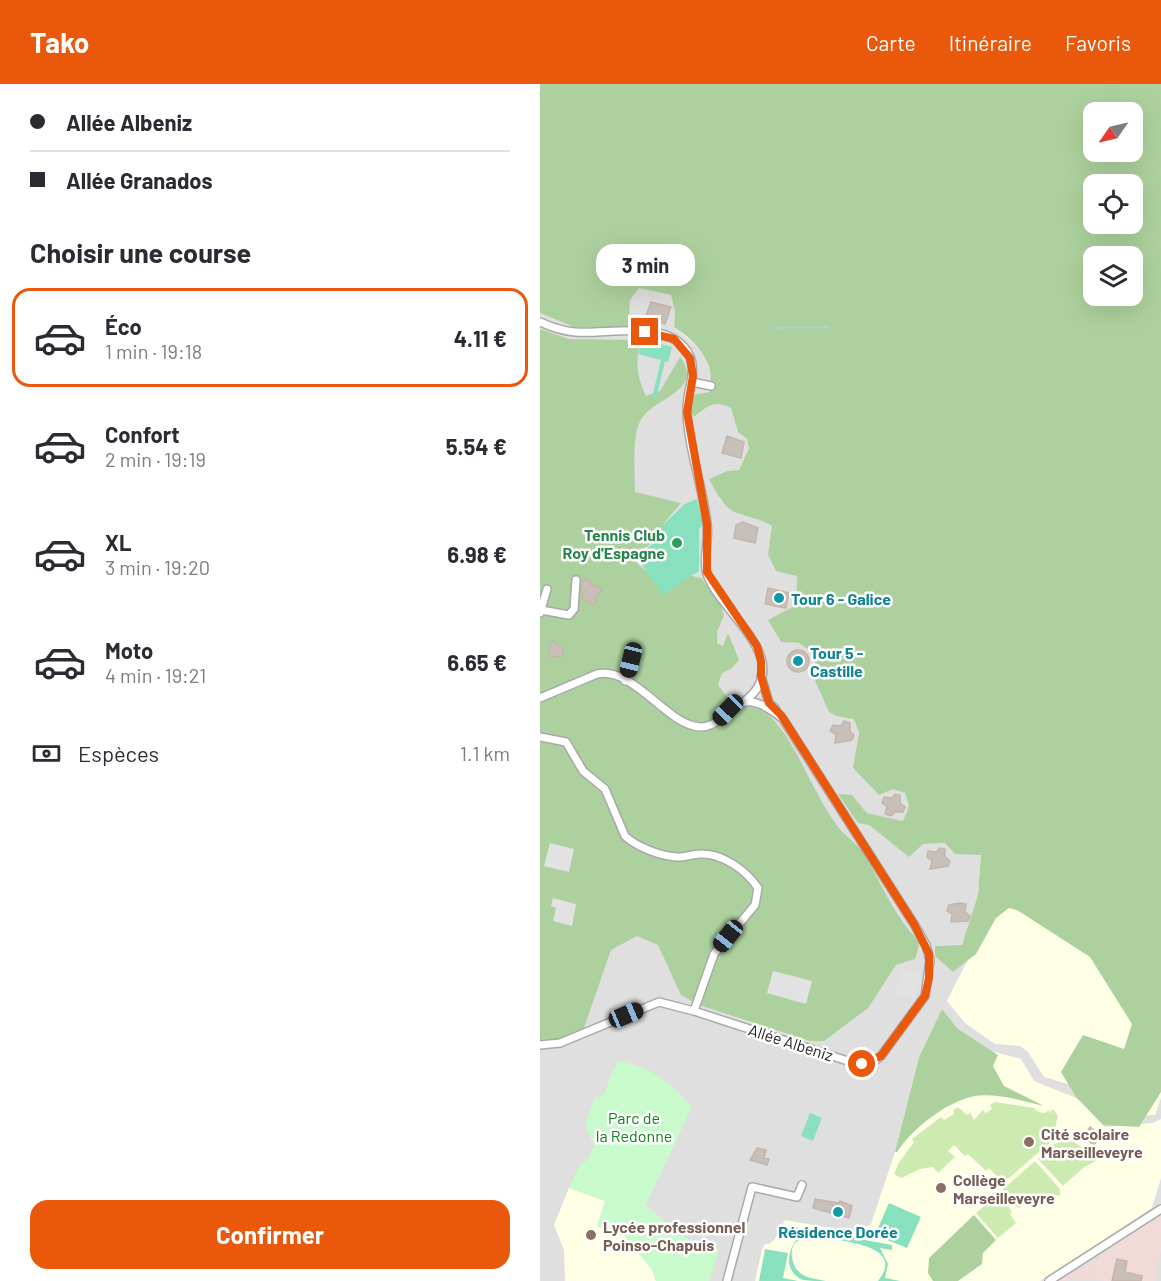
<!DOCTYPE html>
<html lang="fr">
<head>
<meta charset="utf-8">
<style>
	body { margin:0; font-family:Barlow,sans-serif; background:#f7f7f7; color:#2b2b33; height:100vh; display:flex; flex-direction:column; font-size:22px; white-space:nowrap }
	* { box-sizing:border-box; margin:0 }
	p { font-size:20px; color:#7c7c81 }
	.icon { flex:none; width:33px; height:33px; fill:none; stroke:currentColor; stroke-width:2; stroke-linecap:round; stroke-linejoin:round }
	.map { position:relative; flex:1; overflow:hidden }
	.details { display:flex; flex-direction:column; background:#fff; width:540px }
	.details>* { flex:none }
	.banner { display:grid; align-content:center; height:132px; padding:0 30px; background:#fff }
	.needle { width:39px; rotate:236deg }
	.fabs { position:absolute; left:543px; top:18px; display:grid; gap:12px }
	.fabs a { display:grid; place-items:center; width:60px; height:60px; border-radius:12px; background:#fff; box-shadow:0 6px 24px #0002; font-size:30px }
	.end { position:absolute; width:27px; height:27px; margin:-14px; border:8px solid #ea580c; background:#fff; box-shadow:0 0 0 3px #fff }
	.from { border-radius:50% }
	.bubble { position:absolute; height:42px; border-radius:18px; background:#fff; box-shadow:0 6px 24px #0002; font-size:20px; font-weight:700; line-height:42px; text-align:center }
	.car { position:absolute; width:18px; height:36px; margin:-18px -9px; border-radius:8px; box-shadow:0 0 4px 2px #0007; background:linear-gradient(#222 24%,#8ab4d8 0 40%,#222 0 76%,#8ab4d8 0 86%,#222 0) }
	.banner b { display:flex; align-items:center; gap:21px; height:57px; font-size:22px }
	.banner b+b { border-top:2px solid #e1e1e2 }
	.banner i { width:15px; height:15px; background:#2b2b33 }
	ul { padding:0; list-style:none }
	li { display:flex; align-items:center; gap:18px; height:99px; margin:0 12px 9px; padding:0 18px; border:3px solid transparent; border-radius:18px }
	li div { flex:1 }
	li b { display:block; font-size:22px }
	li em { font-style:normal; font-weight:700 }
	li.on { border-color:#ea580c }
	li>.icon { width:54px; height:54px; stroke-width:1.5 }
	h2 { padding:0 30px; font-size:27px; line-height:72px }
	.pay { display:flex; align-items:center; gap:15px; height:66px; padding:0 30px; font-size:22px }
	.pay p { margin-inline-start:auto }
	.cta { display:flex; gap:12px; margin-top:auto; padding:12px 30px }
	.cta a { flex:1; height:69px; border-radius:18px; background:#ea580c; color:#fff; font-size:24px; font-weight:700; line-height:69px; text-align:center }
	header { display:flex; align-items:center; gap:36px; box-sizing:border-box; height:84px; padding:0 30px; background:#ea580c; color:#fff }
	header strong { font-size:28px }
	nav { display:flex; gap:33px; margin-inline-start:auto; font-size:21px }
	main { display:flex; flex:1; min-height:0 }
	.map>svg:first-child { display:block }
	.residential { fill:#e0dfdf }
	.commercial { fill:#f2dad9 }
	.education { fill:#ffffe5 }
	.grass { fill:#cdebb0 }
	.forest { fill:#add19e; fill-rule:evenodd }
	.park { fill:#c8facc }
	.pitch { fill:#88e0be }
	.parking { fill:#e2e2e2 }
	.lines { fill:none; stroke-linecap:round; stroke-linejoin:round }
	.stream { stroke:#aad3df; stroke-width:1.5 }
	.building { fill:#c7bfb8; stroke:#c4b6ab; stroke-width:1.5 }
	.minor-casing { stroke:#a9a9a9; stroke-width:10 }
	.minor { stroke:#fff; stroke-width:7 }
	.route { stroke:#ea580c; stroke-width:8 }
	.leisure-dot { fill:#2e9e5b; stroke:#fff; stroke-width:2 }
	.culture-dot { fill:#0f9aa8; stroke:#fff; stroke-width:2 }
	.education-dot { fill:#8d6e63; stroke:#fff; stroke-width:2 }
	.labels { text-anchor:middle; dominant-baseline:central; stroke-width:5; stroke-linejoin:round; paint-order:stroke }
	.leisure-label { font-size:16px; font-weight:bold; fill:#27864d; stroke:#fff; text-anchor:end }
	.culture-label { font-size:16px; font-weight:bold; fill:#0d838f; stroke:#fff; text-anchor:start }
	.street-label { font-size:16px; fill:#222; stroke:#fff }
	.park-label { font-size:16px; fill:#0c8416; stroke:#fff }
	.education-label { font-size:16px; font-weight:bold; fill:#785e54; stroke:#fff; text-anchor:start }
</style>
</head>
<body>
<header>
<strong>Tako</strong>
<nav><a>Carte</a><a>Itinéraire</a><a>Favoris</a></nav>
</header>
<main>
<section class="details">
<div class="banner">
<b><i class="from"></i>Allée Albeniz</b>
<b><i></i>Allée Granados</b>
</div>
<h2>Choisir une course</h2>
<ul>
<li class="on"><svg class="icon" aria-label="car" viewBox="0 0 24 24"><path d="M5 17H2v-5l4-1 3-4h7l3 4 3 1v5h-3M9 17h6M6 11h13"/><circle cx="7" cy="17" r="2"/><circle cx="17" cy="17" r="2"/></svg><div><b>Éco</b><p>1 min · 19:18</p></div><em>4.11 €</em></li>
<li><svg class="icon" aria-label="car" viewBox="0 0 24 24"><path d="M5 17H2v-5l4-1 3-4h7l3 4 3 1v5h-3M9 17h6M6 11h13"/><circle cx="7" cy="17" r="2"/><circle cx="17" cy="17" r="2"/></svg><div><b>Confort</b><p>2 min · 19:19</p></div><em>5.54 €</em></li>
<li><svg class="icon" aria-label="car" viewBox="0 0 24 24"><path d="M5 17H2v-5l4-1 3-4h7l3 4 3 1v5h-3M9 17h6M6 11h13"/><circle cx="7" cy="17" r="2"/><circle cx="17" cy="17" r="2"/></svg><div><b>XL</b><p>3 min · 19:20</p></div><em>6.98 €</em></li>
<li><svg class="icon" aria-label="car" viewBox="0 0 24 24"><path d="M5 17H2v-5l4-1 3-4h7l3 4 3 1v5h-3M9 17h6M6 11h13"/><circle cx="7" cy="17" r="2"/><circle cx="17" cy="17" r="2"/></svg><div><b>Moto</b><p>4 min · 19:21</p></div><em>6.65 €</em></li>
</ul>
<div class="pay"><svg class="icon" aria-label="cash" viewBox="0 0 24 24"><path d="M3 7h18v10H3z"/><circle cx="12" cy="12" r="2"/></svg>Espèces<p>1.1 km</p></div>
<div class="cta"><a>Confirmer</a></div>
</section>
<div class="map">
<svg width="621" height="1197" viewBox="0 0 621 1197">
	<rect width="100%" height="100%" fill="#f2efe9"/>
	<!-- residential -->
	<path class="residential" d="M99,204L131,211L135,228L134,243L164,269L172,295L155,333L169,321L181,318L191,324L198,348L207,355L209,364L199,386L187,387L169,395L180,416L198,430L216,432L232,442L257,492L256,521L229,536L241,558L259,559L276,571L274,594L296,632L314,634L319,649L313,685L365,709L369,722L363,737L327,729L312,711L329,741L346,755L383,760L405,759L415,770H441L438,811L422,861L396,862L436,870L599,1043L621,1008V1197H0V229L34,243H89L90,216Z"/>
	<!-- commercial -->
	<path class="commercial" d="M621,1129V1166L614,1197H565L548,1194L538,1197L532,1193L525,1197H516L554,1178L607,1136Z"/>
	<!-- education -->
	<path class="education" d="M515,703L621,925V1014L615,1031L569,1033L535,1002L504,993L488,968L480,962L455,960L425,939L407,917Z
		M402,925L418,945L448,966L481,975L494,997L541,1016L565,1043L613,1039L621,1035V1094L612,1124L500,1197H215L222,1166L225,1160H229L235,1155L245,1136L318,1149L331,1140L355,1068L379,973Z
		M29,1104L65,1117L79,1145L113,1187L116,1197H25L24,1166L14,1141Z"/>
	<!-- grass -->
	<path class="grass" d="M455,1018L494,1024L498,1028L505,1029L509,1026L510,1030L511,1026H514L518,1032L512,1057L463,1099L449,1084L446,1087L428,1070L425,1072L414,1061L408,1067L415,1073L398,1089L393,1083L380,1085L361,1094L354,1090L358,1080L374,1058L372,1055L401,1033L404,1036L414,1030L413,1026L418,1023L427,1031L430,1029L434,1036L443,1026L446,1029L452,1025L450,1021Z
		M523,1057L534,1058L559,1075L543,1084L523,1102L498,1075L514,1060Z
		M495,1077L520,1105V1112C504,1106 492,1114 479,1124L474,1122L462,1106Z
		M459,1109L472,1128L470,1130L476,1139L458,1154L436,1129Z"/>
	<!-- forest -->
	<path class="forest" d="M0,0H621V1008L599,1043L563,1041L536,1013L521,988L543,951L584,965L592,940L550,873L477,826L469,824L456,834L436,870L413,888L395,872V862L422,861L438,811L441,771L415,770L405,759L383,760L369,773L329,741L318,739L298,710L312,711L327,729L363,737L369,722L365,709L353,705L339,711L313,684L319,649L314,635L296,632L289,628L274,594L276,571L259,559L241,558L228,536L256,521L257,492L236,487L228,471L232,442C220,435 212,434 200,430C184,426 176,408 169,395L187,387L199,386L209,364L207,355L198,348L191,324C175,315 167,322 154,333L149,322L153,311L169,308C177,279 157,258 134,243L135,228L131,211L99,204L90,216L89,243H34L0,229ZM554,28H592V68H554ZM554,100H592V140H554ZM554,172H592V212H554Z
		M0,245L29,255L100,256C96,277 96,292 106,312L120,307L140,273C165,306 115,314 102,334C91,350 95,388 95,408L141,419L124,439L144,463L123,452L101,466L91,467L88,471L114,494L148,491L161,494L180,520L184,531L177,548V559L183,562L188,549L199,576L191,585L182,589L178,601L187,613L191,627C205,620 221,622 232,634C259,664 272,707 296,740C303,751 316,758 324,770C342,800 354,833 380,858L375,875L356,881L328,924L284,957H270L159,921L141,911L118,861L97,852L71,866L44,944L14,957H0Z
		M402,925L418,945L458,971L453,982L464,1002L504,1022C484,1017 456,1009 435,1012C407,1017 372,1045 357,1068H355L379,973Z
		M434,1131L456,1156L443,1169L442,1180L418,1197H393L388,1189L389,1174Z"/>
	<!-- park -->
	<path class="park" d="M77,977C113,983 128,997 152,1023L106,1121L140,1152L179,1165L170,1197H116L113,1187L79,1145L67,1147L57,1142L65,1117L29,1104L40,1080L48,1076L54,1061L45,1042L54,1015L64,1010Z"/>
	<!-- pitch -->
	<path class="pitch" d="M102,255L132,263L128,278L125,277L116,315L112,314L121,276L98,270Z
		M157,415L163,441L159,445V487L123,511L96,472L120,455L125,439L145,420Z
		M270,1029L282,1034L273,1057L261,1052Z
		M349,1119L381,1133L367,1164L335,1151Z
		M250,1142L352,1161V1166L340,1164L348,1180L345,1194L360,1197H338C361,1168 324,1161 304,1157C287,1153 244,1144 253,1178C258,1194 272,1194 286,1197C279,1197 269,1197 263,1196C241,1187 248,1160 263,1150L248,1146Z
		M225,1165L248,1169L243,1194L258,1197H219Z"/>
	<!-- parking -->
	<path class="parking" d="M10,759L34,765L29,788L4,782Z
		M13,814L36,820L32,842L13,837L16,824L11,822Z
		M362,884L381,889L375,915L355,910Z
		M233,887L272,897L266,920L227,909Z"/>
	<g class="lines">
		<!-- stream -->
		<path class="stream" d="M232,244L288,243"/>
	</g>
	<!-- building -->
	<path class="building" d="M111,218L131,223L125,240L105,234Z
		M187,352L204,358L201,374L182,369Z
		M203,438L218,444L215,459L194,454L196,441Z
		M45,495L50,496L51,501L60,503L61,507L55,514L56,519L53,521L43,515L41,505Z
		M228,504L249,509L246,524L225,520Z
		M13,557L23,565L24,569L21,573L9,572L10,560Z
		M247 577a11 11 0 1 1 22 0a11 11 0 1 1-22 0Z
		M304,637L310,639V647L314,651L312,656L295,659L296,650L290,647L293,641L301,642Z
		M355,710L360,711V719L365,723L363,728H355L351,732L345,730L347,722L342,719L344,713L352,714Z
		M400,764L405,765V773L410,777L408,782L390,785L392,777L387,773L388,767L396,768Z
		M420,819L426,820L425,828L430,832L428,837L411,838L412,830L407,827L409,821Z
		M550,1043L561,1051L554,1061L543,1053Z
		M217,1064L226,1066L224,1074L229,1075L227,1081L210,1076Z
		M275,1115L299,1119L300,1117L312,1122L309,1134L273,1124Z
		M577,1175L587,1177L585,1188L602,1192L601,1197H572Z"/>
	<g class="lines">
		<defs>
			<path id="minor" d="M0,238C11,243 22,247 35,248C66,251 120,236 144,263C161,283 147,302 147,324C147,363 163,401 167,440C169,455 164,470 166,485C171,523 260,574 205,617
				M152,298L171,302
				M1,526L29,531L34,525L36,496
				M0,529L7,505
				M221,592L229,619L235,624
				M85,597L91,576
				M0,614L57,590C92,583 122,634 154,642C190,651 188,589 243,635L374,840L386,861L390,876L385,912L341,972L333,978L317,980L154,927L119,918L20,959L0,961
				M0,653L26,658L43,687L65,705L85,752C97,763 120,772 137,773C144,774 152,770 160,770C182,769 206,786 218,804L215,821L174,870L154,927
				M187,1197L212,1103L257,1113L262,1101
				M509,1197L621,1125"/>
		</defs>
		<!-- minor casing -->
		<use href="#minor" class="minor-casing"/>
		<!-- minor -->
		<use href="#minor" class="minor"/>
	</g>
	<g class="lines">
		<!-- route -->
		<path class="route" d="M105,248L134,255L150,274L153,292L147,328L167,440V488L217,562L221,577V592L229,619L241,631L374,840L389,870V894L385,912L341,972L322,980"/>
	</g>
	<!-- markers -->
	<circle class="leisure-dot" cx="137" cy="459" r="6"/>
	<g class="culture-dot">
		<circle cx="239" cy="514" r="6"/>
		<circle cx="258" cy="577" r="6"/>
		<circle cx="298" cy="1128" r="6"/>
	</g>
	<g class="education-dot">
		<circle cx="489" cy="1058" r="6"/>
		<circle cx="401" cy="1104" r="6"/>
		<circle cx="51" cy="1151" r="6"/>
	</g>
	<g class="labels">
		<!-- leisure labels -->
		<g class="leisure-label">
			<text x="125" y="450">Tennis Club<tspan x="125" dy="18">Roy d'Espagne</tspan></text>
		</g>
		<!-- culture labels -->
		<g class="culture-label">
			<text x="251" y="514">Tour 6 - Galice</text>
			<text x="270" y="568">Tour 5 -<tspan x="270" dy="18">Castille</tspan></text>
			<text x="298" y="1147" text-anchor="middle">Résidence Dorée</text>
		</g>
		<!-- street labels -->
		<g class="street-label">
			<text transform="translate(251 958) rotate(18)">Allée Albeniz</text>
		</g>
		<!-- park labels -->
		<g class="park-label">
			<text x="94" y="1033">Parc de<tspan x="94" dy="18">la Redonne</tspan></text>
		</g>
		<!-- education labels -->
		<g class="education-label">
			<text x="501" y="1049">Cité scolaire<tspan x="501" dy="18">Marseilleveyre</tspan></text>
			<text x="413" y="1095">Collège<tspan x="413" dy="18">Marseilleveyre</tspan></text>
			<text x="63" y="1142">Lycée professionnel<tspan x="63" dy="18">Poinso-Chapuis</tspan></text>
		</g>
	</g>
</svg>
<div class="fabs">
<a><svg class="needle" viewBox="-14 -14 28 28"><path d="M0-13l5 13h-10z" fill="#e53935"/><path d="M0 13l5-13h-10z" fill="#7c7c81"/></svg></a>
<a><svg class="icon" aria-label="locate" viewBox="0 0 24 24"><circle cx="12" cy="12" r="6"/><path d="M12 2v4M12 18v4M2 12h4M18 12h4"/></svg></a>
<a><svg class="icon" aria-label="layers" viewBox="0 0 24 24"><path d="M12 4l9 5-9 5-9-5zM3 14l9 5 9-5"/></svg></a>
</div>
<i class="end from" style="left:322px;top:980px"></i>
<i class="end" style="left:105px;top:248px"></i>
<div class="bubble" style="left:56px;top:160px;width:99px">3 min</div>
<i class="car" style="left:91px;top:576px;rotate:194deg"></i>
<i class="car" style="left:188px;top:626px;rotate:224deg"></i>
<i class="car" style="left:188px;top:852px;rotate:219deg"></i>
<i class="car" style="left:86px;top:931px;rotate:67deg"></i>
</div>
</main>
</body>
</html>
